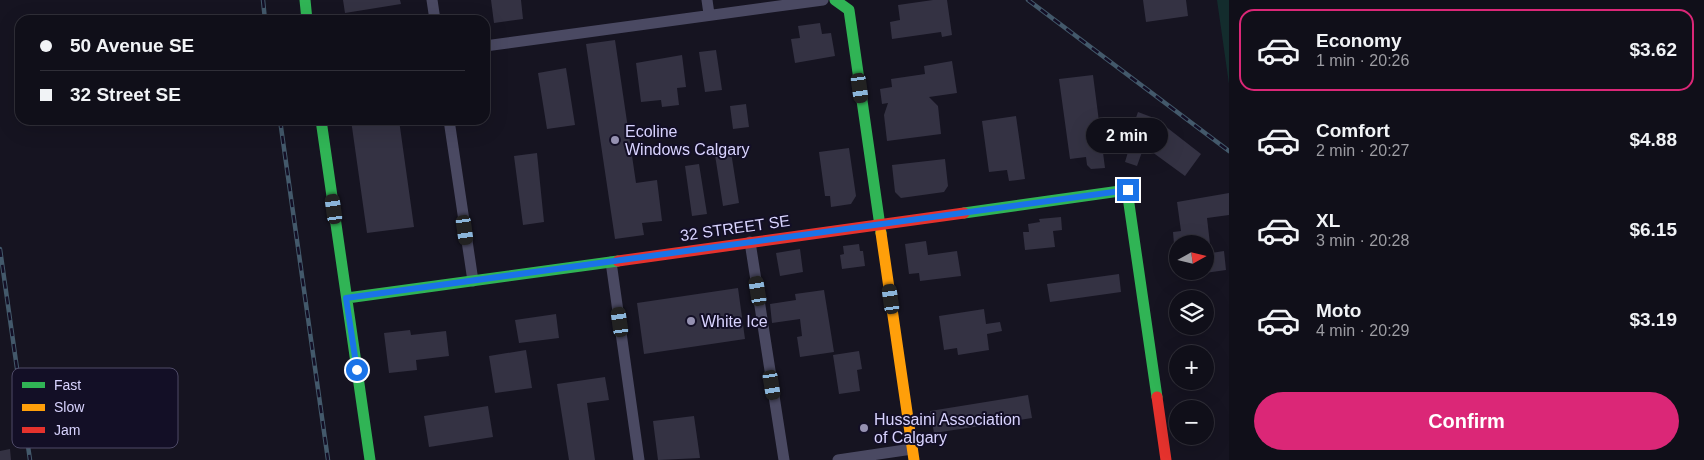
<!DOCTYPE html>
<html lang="en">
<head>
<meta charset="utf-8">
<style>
	body { margin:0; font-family:Helvetica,sans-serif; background:#1e1d26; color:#f1f3f6; height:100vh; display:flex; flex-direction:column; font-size:19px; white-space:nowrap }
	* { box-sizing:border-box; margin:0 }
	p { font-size:16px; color:#9c9ca2 }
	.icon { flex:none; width:28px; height:28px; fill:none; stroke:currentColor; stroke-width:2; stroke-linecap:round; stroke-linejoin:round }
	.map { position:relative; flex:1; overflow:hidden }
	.panel { display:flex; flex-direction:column; background:#100f19; width:475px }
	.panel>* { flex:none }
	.top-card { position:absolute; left:15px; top:15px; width:475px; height:110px; border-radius:15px; box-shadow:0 5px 20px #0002,0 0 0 1px #302f38; display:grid; align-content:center; height:110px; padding:0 25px; background:#100f19 }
	.needle { width:32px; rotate:82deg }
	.fabs { position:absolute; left:1169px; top:235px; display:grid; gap:10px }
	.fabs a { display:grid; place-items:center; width:45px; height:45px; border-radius:50%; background:#100f19; box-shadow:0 5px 20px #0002,0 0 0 1px #302f38; font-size:25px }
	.end { position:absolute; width:22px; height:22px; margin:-11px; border:6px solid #1a73e8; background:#fff; box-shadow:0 0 0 2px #fff }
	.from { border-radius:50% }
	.bubble { position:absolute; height:35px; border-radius:18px; background:#100f19; box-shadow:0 5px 20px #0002,0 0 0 1px #302f38; font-size:16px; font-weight:600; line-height:35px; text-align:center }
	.car { position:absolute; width:15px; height:30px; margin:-15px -8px; border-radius:6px; box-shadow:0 0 4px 1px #0007; background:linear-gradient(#222 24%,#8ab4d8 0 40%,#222 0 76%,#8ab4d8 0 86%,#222 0) }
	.top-card b { display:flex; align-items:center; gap:18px; height:48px; font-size:19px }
	.top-card b+b { border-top:1px solid #302f38 }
	.top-card i { width:12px; height:12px; background:#f1f3f6 }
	ul { padding:9px 0 0; list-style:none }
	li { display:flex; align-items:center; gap:15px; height:82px; margin:0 10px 8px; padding:0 15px; border:2px solid transparent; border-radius:15px }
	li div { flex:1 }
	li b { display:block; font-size:19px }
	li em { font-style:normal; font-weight:600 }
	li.on { border-color:#db2777 }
	li>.icon { width:45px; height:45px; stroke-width:1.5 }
	.cta { display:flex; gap:10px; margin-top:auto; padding:10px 25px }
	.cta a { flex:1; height:58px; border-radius:30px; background:#db2777; color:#fff; font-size:20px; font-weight:600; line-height:58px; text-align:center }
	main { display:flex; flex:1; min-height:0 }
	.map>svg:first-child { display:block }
	.green { fill:#132c2d }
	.building { fill:#343243 }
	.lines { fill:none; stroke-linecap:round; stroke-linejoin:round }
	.street { stroke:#4a4962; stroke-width:11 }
	.fast { stroke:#30b455; stroke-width:11 }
	.slow { stroke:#ff9f0a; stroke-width:11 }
	.jam { stroke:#e5322d; stroke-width:11 }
	.rail-casing { stroke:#43596b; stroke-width:4.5 }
	.rail { stroke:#130f26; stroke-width:2.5; stroke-dasharray:8; stroke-linecap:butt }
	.route { stroke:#1a73e8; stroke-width:6 }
	.poi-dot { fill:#9591b1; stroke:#130f26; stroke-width:2 }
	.labels { text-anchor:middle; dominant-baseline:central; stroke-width:4; stroke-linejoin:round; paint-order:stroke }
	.poi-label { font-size:16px; fill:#d9d4ff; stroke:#130f26; text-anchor:start }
	.street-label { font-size:16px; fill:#d9d4ff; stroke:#130f26 }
	.key { fill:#130f26; stroke:#4e4a67; stroke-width:1 }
	.key-label { font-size:14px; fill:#d9d4ff }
</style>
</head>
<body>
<main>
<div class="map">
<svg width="1229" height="460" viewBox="0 0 1229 460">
	<rect width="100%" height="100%" fill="#161421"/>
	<!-- green -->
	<path class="green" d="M1217,0H1229V84Z"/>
	<!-- building -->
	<path class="building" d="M343,0H400L401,4L345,13Z
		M491,0H521L523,19L494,23Z
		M933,0H947L952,35L942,37L941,32L892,39L890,22L900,20L898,5Z
		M1143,0H1186L1188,16L1146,22Z
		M820,23L822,34L831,33L835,56L795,63L791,39L800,38L798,26Z
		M615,40L636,183L657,180L662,221L642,223L644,235L615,239L586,44Z
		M716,50L722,90L705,92L699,52Z
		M682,55L686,87L677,88L679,105L662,107L661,100L641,102L636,63Z
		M952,61L957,93L929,97L938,106L941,134L887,141L884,115L888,103L882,104L880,89L892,87L891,79L925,74L924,66Z
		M566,68L575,125L547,129L538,73Z
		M1093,75L1105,168L1091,169L1087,165L1086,157L1070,159L1059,79Z
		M746,104L749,127L733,129L730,106Z
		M1138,112L1154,118L1137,166L1125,162L1128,152L1124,151Z
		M1016,116L1025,179L1009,181L1007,170L989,172L982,121Z
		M351,120H399L414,227L367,233Z
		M1165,126L1201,154L1185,176L1148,149Z
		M849,148L856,196L851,204L831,207L830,196H825L819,152Z
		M731,152L739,203L723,206L715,155Z
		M537,153L544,222L523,225L514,156Z
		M945,159L948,186L944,192L901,198L895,192L892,165Z
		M699,164L707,214L692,216L685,166Z
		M1229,193V215L1207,218L1210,244H1174L1173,232L1181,231L1177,202Z
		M1061,217L1062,230L1053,231L1055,247L1025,250L1023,232H1029L1028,224L1040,222L1039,219Z
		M926,241L928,255L957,251L961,276L920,281L919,273L909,274L905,244Z
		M859,244L860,251H863L865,266L842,269L840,255L844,254L843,246Z
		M800,249L803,272L780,276L776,253Z
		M1224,251L1226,270L1205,273V254Z
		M1119,274L1121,292L1050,302L1047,284Z
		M738,288L745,339L644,354L637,303Z
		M824,290L834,352L800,357L797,337L802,336L800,319L772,323L770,304L796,300L795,294Z
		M984,309L986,324L1000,322L1002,331L987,334L989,350L958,355L957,348L944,350L939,316Z
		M556,314L559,338L519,343L515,320Z
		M410,330L411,335L446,331L449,356L416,360L417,370L389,373L384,333Z
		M526,350L532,388L495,393L489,356Z
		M859,351L862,369L857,370L860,391L839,394L833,355Z
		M605,377L609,400L587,403L595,460H569L557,384Z
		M1028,395L1032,418L934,433L930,411Z
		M488,406L493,437L429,447L424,416Z
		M694,416L700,458L658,460L653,421Z
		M10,449L11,460H0V451Z"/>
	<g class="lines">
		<!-- street -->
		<path class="street" d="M432,0L435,20
			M707,0L709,14
			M485,46L823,0
			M449,120L473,281
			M750,242L784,460
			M611,262L639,460
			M838,460L912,449"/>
		<!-- fast -->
		<path class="fast" d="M305,0L307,20
			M835,0L849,10L881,233
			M321,120L370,460
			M964,213L1127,190L1157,397
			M347,298L618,261"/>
		<!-- slow -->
		<path class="slow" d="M881,233L914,460"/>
		<!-- jam -->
		<path class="jam" d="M618,261L964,213
			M1157,397L1166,460"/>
		<defs>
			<path id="rail" d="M263,0L265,20
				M1028,0L1229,151
				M280,120L328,460
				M0,249L30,460"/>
		</defs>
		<!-- rail casing -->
		<use href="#rail" class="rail-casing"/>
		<!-- rail -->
		<use href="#rail" class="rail"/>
	</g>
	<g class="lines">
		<!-- route -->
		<path class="route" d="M357,370L346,298L1128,190"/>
	</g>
	<!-- markers -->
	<g class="poi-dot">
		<circle cx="615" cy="140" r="5"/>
		<circle cx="691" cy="321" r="5"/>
		<circle cx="864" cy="428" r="5"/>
	</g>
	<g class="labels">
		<!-- poi labels -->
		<g class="poi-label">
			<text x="625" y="131">Ecoline<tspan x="625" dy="18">Windows Calgary</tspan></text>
			<text x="701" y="321">White Ice</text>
			<text x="874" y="419">Hussaini Association<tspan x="874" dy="18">of Calgary</tspan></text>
		</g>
		<!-- street labels -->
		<g class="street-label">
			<text transform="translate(735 228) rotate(-8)">32 STREET SE</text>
		</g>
	</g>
	<!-- legend -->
	<rect x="12" y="368" width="166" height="80" rx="8" class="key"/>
	<rect x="22" y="382" width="23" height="6" fill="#30b455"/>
	<rect x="22" y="404" width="23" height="7" fill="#ff9f0a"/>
	<rect x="22" y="427" width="23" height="6" fill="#e5322d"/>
	<g class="key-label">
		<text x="54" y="390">Fast</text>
		<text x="54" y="412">Slow</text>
		<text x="54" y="435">Jam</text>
	</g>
</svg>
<div class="fabs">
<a><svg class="needle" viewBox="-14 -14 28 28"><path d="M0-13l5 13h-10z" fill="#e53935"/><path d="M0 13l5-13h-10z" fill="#9c9ca2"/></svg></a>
<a><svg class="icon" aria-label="layers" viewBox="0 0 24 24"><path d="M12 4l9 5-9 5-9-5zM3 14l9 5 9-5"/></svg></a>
<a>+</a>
<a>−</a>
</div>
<i class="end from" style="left:357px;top:370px"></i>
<i class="end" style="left:1128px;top:190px"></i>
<div class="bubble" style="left:1086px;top:118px;width:82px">2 min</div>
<i class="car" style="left:860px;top:88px;rotate:172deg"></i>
<i class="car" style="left:334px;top:209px;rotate:352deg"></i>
<i class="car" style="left:465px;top:230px;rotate:172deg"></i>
<i class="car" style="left:758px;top:291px;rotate:351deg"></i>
<i class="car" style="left:891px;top:299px;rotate:352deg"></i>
<i class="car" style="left:620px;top:322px;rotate:352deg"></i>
<i class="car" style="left:772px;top:385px;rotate:171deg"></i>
<div class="top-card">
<b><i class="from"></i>50 Avenue SE</b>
<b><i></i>32 Street SE</b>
</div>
</div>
<section class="panel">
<ul>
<li class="on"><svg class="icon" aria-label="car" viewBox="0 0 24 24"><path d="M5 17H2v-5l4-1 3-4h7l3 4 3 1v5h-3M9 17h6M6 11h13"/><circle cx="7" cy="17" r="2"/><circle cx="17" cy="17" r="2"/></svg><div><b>Economy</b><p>1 min · 20:26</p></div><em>$3.62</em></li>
<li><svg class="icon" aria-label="car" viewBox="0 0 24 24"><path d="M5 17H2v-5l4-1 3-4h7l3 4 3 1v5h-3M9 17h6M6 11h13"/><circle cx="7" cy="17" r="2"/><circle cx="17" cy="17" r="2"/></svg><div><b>Comfort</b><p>2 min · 20:27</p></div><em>$4.88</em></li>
<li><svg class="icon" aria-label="car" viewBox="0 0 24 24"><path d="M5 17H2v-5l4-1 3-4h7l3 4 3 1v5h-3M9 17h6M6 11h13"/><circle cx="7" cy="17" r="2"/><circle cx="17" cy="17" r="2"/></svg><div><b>XL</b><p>3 min · 20:28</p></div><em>$6.15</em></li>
<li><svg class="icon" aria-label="car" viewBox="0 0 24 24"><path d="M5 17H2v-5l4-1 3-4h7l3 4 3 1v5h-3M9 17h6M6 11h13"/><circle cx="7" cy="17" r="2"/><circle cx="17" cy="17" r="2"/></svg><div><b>Moto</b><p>4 min · 20:29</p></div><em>$3.19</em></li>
</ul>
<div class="cta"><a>Confirm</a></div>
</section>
</main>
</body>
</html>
